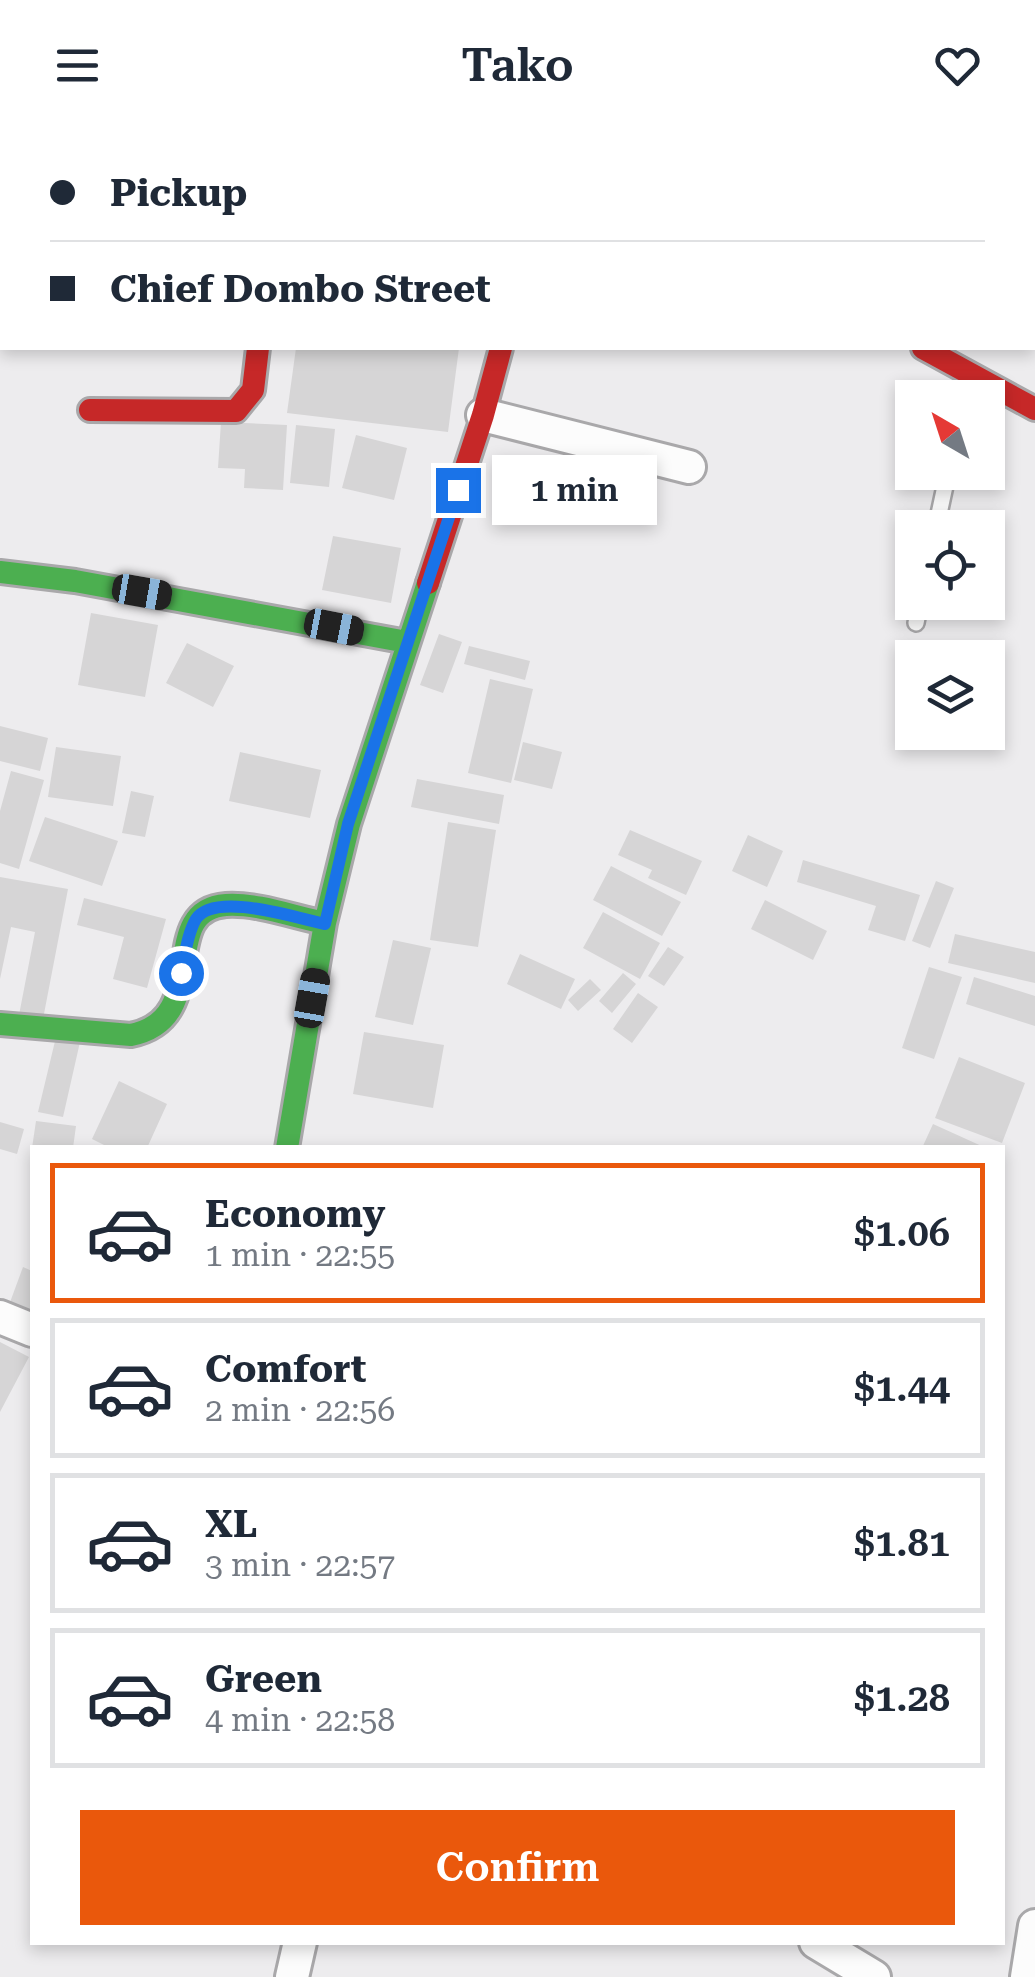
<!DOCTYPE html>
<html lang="en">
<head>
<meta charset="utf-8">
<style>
	body { margin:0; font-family:"Roboto Serif",serif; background:#f6f6f7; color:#1f2937; height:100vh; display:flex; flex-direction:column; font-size:38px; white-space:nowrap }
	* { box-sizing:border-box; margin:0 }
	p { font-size:32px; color:#747a83 }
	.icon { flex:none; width:55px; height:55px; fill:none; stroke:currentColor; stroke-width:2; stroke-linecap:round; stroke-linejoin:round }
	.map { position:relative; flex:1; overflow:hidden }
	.side { position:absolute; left:30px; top:1015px; width:975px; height:800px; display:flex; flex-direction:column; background:#fff; border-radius:0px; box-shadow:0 5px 15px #0003 }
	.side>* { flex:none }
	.top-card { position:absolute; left:0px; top:0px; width:1035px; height:220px; box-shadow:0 5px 15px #0003; display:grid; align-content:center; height:220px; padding:0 50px; background:#fff }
	.needle { width:65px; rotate:321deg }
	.buttons { position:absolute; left:895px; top:250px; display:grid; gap:20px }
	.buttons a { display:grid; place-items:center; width:110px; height:110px; border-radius:0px; background:#fff; box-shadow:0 5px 15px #0003; font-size:50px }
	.end { position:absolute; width:45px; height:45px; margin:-22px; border:12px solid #1a73e8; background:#fff; box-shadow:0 0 0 5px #fff }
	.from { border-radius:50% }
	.bubble { position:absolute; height:70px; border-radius:0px; background:#fff; box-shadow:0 5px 15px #0003; font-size:32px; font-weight:600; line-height:70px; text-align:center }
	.car { position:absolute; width:30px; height:60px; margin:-30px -15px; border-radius:12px; box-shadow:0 0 8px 2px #0007; background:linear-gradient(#222 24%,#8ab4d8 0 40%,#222 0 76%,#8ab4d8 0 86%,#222 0) }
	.top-card b { display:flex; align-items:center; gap:35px; height:95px; font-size:38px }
	.top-card b+b { border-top:2px solid #e0e1e3 }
	.top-card i { width:25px; height:25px; background:#1f2937 }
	ul { padding:18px 0 0; list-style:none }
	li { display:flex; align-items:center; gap:30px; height:140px; margin:0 20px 15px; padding:0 30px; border:5px solid #e0e1e3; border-radius:0px }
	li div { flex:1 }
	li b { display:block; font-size:38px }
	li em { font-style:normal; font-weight:600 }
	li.on { border-color:#ea580c }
	li>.icon { width:90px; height:90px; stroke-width:1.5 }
	.button { display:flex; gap:20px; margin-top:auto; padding:20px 50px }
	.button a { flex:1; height:115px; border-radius:0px; background:#ea580c; color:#fff; font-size:40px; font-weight:600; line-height:115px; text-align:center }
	header { display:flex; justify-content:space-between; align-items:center; height:130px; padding:0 50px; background:#fff; font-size:45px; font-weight:600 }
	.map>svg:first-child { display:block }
	.building { fill:#d6d5d6 }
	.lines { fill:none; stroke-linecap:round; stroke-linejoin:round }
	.lane-casing { stroke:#a9a8aa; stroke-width:20 }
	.street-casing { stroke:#a9a8aa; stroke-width:38 }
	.fast-casing { stroke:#a9a8aa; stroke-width:28 }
	.jam-casing { stroke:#a9a8aa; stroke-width:28 }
	.lane { stroke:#fcfcfc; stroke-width:15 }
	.street { stroke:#fcfcfc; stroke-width:32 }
	.fast { stroke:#4caf50; stroke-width:22 }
	.jam { stroke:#c62828; stroke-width:22 }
	.route { stroke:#1a73e8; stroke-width:12 }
</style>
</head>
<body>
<header><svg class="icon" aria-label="menu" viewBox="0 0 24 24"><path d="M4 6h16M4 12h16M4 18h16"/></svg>Tako<svg class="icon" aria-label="heart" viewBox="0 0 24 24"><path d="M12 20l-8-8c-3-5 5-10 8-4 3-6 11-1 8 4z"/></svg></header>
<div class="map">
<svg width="1035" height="1847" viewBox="0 0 1035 1847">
	<rect width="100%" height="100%" fill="#edecee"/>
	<!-- building -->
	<path class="building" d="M296,218H459L448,302L287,283Z
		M221,292L287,295L283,360L244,358L245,339L218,338Z
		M296,295L335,299L329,357L290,353Z
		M356,305L407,318L394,370L342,358Z
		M333,406L401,418L391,473L322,460Z
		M91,483L158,495L145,567L78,555Z
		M439,504L462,512L443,563L420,555Z
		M187,513L234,536L213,577L166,553Z
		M469,516L530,531L525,550L464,534Z
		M490,549L533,559L511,653L468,643Z
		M0,596L48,608L40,641L0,631Z
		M523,612L562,622L552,659L514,650Z
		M56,617L121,626L113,676L48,667Z
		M240,622L321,640L310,688L229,671Z
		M11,641L44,650L19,739L0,733V681Z
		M417,649L504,665L499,694L411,677Z
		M131,661L154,666L145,707L122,703Z
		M45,687L118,711L102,756L29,731Z
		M448,692L496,700L478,817L430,810Z
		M630,700L702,731L686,765L648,748L652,740L618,725Z
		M748,705L783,721L767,757L732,741Z
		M803,730L920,765L905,811L868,800L876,776L797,752Z
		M611,736L681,772L662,806L593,770Z
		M0,747L68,759L43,889L19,885L35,802L11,797L0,849Z
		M936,751L954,758L930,818L912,811Z
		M84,768L166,789L147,858L113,849L124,807L77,795Z
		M765,770L827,801L813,830L751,799Z
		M603,782L660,813L640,849L583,818Z
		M955,804L1035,822V853L948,833Z
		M393,810L431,818L413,895L375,887Z
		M668,817L684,827L664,856L648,846Z
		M520,824L575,849L561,879L507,854Z
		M929,837L962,847L934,929L902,918Z
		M623,843L636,854L612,883L599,871Z
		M974,847L1035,866V896L966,874Z
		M590,849L601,860L578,881L568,870Z
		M638,863L658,877L632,913L613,899Z
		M364,902L444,915L433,978L353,964Z
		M56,907L80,912L63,987L38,982Z
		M959,927L1025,953L1002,1013L935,988Z
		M119,951L167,974L147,1018H110L92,1009Z
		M36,991L76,996L73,1018H32Z
		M0,992L24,999L17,1024L0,1019Z
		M933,994L986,1018H922Z
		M23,1137L32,1141V1183L9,1175Z
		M0,1212L29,1227L0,1282Z"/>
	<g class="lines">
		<defs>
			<path id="lane" d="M936,398L948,342
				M916,493L920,472"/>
			<path id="street" d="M256,0L257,2
				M872,0L875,2
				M557,2V0
				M483,285L689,337
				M0,1187L32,1200
				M816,1812L874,1847
				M292,1847L300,1812
				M1027,1847L1035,1796"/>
			<path id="fast" d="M0,442L75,451L407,512
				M0,894L131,905C214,888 155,780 226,775C258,773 294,787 325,793
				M287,1018L325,793L349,694L428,453"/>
			<path id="jam" d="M923,218L1035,279
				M90,280L236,281L253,260L258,218
				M428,453L483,285L501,218"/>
		</defs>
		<!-- lane casing -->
		<use href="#lane" class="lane-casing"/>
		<!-- street casing -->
		<use href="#street" class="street-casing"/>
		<!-- fast casing -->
		<use href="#fast" class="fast-casing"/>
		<!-- jam casing -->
		<use href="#jam" class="jam-casing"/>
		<!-- lane -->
		<use href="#lane" class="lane"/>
		<!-- street -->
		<use href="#street" class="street"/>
		<!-- fast -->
		<use href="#fast" class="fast"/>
		<!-- jam -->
		<use href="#jam" class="jam"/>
	</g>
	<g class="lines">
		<!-- route -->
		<path class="route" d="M181,843C185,826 187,804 196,789C215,761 296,788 325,794L348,694L458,360"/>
	</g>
</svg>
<div class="buttons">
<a><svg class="needle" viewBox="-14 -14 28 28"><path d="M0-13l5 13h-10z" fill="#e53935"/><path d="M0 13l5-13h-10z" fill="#747a83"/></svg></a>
<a><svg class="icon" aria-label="locate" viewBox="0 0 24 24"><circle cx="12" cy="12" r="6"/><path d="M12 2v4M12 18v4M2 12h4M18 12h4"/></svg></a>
<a><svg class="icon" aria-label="layers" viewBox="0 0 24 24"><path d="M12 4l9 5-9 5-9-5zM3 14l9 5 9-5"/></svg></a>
</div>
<i class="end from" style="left:181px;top:843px"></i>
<i class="end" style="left:458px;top:360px"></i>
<div class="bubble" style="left:492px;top:325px;width:165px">1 min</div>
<i class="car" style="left:142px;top:462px;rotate:100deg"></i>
<i class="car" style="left:334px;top:497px;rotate:101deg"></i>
<i class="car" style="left:312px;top:868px;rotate:10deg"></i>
<div class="top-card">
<b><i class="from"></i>Pickup</b>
<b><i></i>Chief Dombo Street</b>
</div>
<section class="side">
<ul>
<li class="on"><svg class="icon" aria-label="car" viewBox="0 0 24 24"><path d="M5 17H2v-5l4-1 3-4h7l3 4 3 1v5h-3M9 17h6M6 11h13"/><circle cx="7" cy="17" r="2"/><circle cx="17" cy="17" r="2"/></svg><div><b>Economy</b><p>1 min · 22:55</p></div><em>$1.06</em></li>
<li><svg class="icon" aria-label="car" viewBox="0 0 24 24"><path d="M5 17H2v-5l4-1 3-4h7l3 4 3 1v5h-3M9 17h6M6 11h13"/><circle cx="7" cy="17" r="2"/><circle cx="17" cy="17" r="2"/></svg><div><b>Comfort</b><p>2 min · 22:56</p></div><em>$1.44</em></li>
<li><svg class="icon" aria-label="car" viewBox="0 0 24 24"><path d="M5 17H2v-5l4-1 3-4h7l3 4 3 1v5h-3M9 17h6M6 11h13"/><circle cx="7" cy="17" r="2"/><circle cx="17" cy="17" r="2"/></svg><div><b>XL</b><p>3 min · 22:57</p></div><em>$1.81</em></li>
<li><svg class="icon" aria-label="car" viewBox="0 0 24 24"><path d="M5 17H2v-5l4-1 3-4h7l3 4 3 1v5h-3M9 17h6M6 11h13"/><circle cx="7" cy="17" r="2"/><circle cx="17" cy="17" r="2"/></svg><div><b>Green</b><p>4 min · 22:58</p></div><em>$1.28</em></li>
</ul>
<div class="button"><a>Confirm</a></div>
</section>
</div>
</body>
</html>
